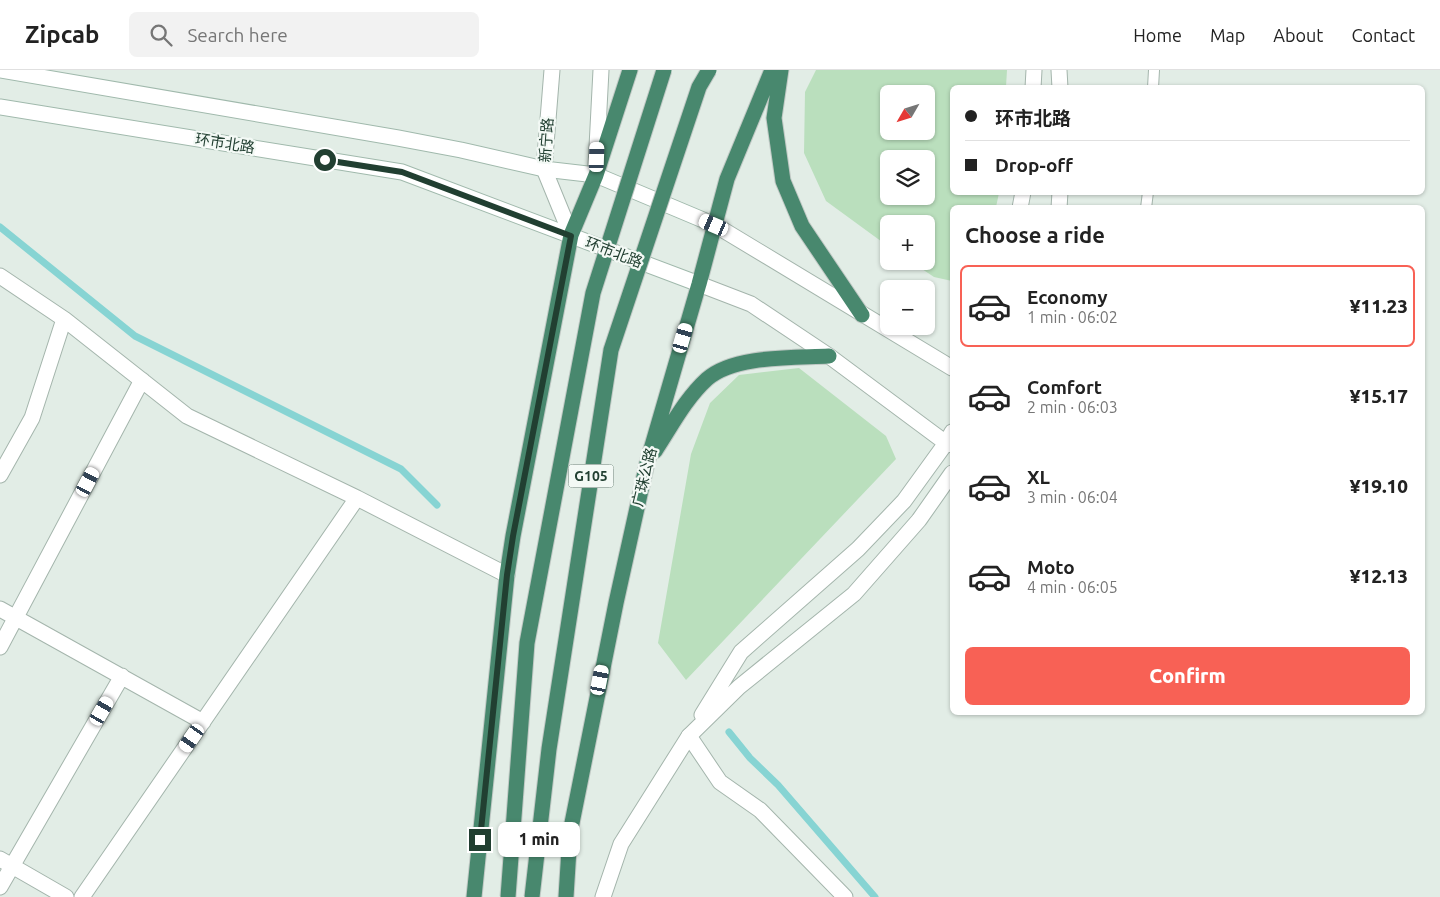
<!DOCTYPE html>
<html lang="en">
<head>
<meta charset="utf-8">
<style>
	body { margin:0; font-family:Ubuntu,"Noto Sans SC",sans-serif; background:#f2f2f2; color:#222; height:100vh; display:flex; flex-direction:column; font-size:19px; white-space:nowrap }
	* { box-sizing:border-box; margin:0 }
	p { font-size:16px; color:#767676 }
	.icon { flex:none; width:28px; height:28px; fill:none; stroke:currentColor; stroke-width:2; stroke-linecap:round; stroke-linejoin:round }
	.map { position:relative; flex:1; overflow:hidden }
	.side { position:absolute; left:950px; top:135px; width:475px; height:510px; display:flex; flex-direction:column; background:#fff; border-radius:8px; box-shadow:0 1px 4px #0004 }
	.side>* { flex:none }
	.guide { position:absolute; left:950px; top:15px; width:475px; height:110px; border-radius:8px; box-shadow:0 1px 4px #0004; display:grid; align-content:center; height:110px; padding:0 15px; background:#fff }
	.needle { width:32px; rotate:231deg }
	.controls { position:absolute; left:880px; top:15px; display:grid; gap:10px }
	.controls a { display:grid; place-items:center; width:55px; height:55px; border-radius:8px; background:#fff; box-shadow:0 1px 4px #0004; font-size:25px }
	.end { position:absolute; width:22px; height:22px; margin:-11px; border:6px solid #213f31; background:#fff; box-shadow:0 0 0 2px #fff }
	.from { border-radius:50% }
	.bubble { position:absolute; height:35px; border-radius:8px; background:#fff; box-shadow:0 1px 4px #0004; font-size:16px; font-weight:800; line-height:35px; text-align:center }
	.car { position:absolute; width:15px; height:30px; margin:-15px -8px; border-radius:6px; box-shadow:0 0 4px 1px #0007; background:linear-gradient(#fff 24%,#345 0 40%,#fff 0 76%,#345 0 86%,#fff 0) }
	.guide b { display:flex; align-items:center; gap:18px; height:48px; font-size:19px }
	.guide b+b { border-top:1px solid #e0e0e0 }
	.guide i { width:12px; height:12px; background:#222 }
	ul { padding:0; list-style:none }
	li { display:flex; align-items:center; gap:15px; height:82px; margin:0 10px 8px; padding:0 5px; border:2px solid transparent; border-radius:8px }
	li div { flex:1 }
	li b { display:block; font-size:19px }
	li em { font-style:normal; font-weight:800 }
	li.current { border-color:#f86155 }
	li>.icon { width:45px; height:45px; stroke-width:1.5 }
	h2 { padding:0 15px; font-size:22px; line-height:60px }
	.cta { display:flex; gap:10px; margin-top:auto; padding:10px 15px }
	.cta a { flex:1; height:58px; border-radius:8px; background:#f86155; color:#fff; font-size:20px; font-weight:800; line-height:58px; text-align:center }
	header { display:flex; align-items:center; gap:30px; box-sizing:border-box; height:70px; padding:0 25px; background:#fff; border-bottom:1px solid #e0e0e0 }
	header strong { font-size:24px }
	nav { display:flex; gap:28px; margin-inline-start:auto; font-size:18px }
	.search { width:350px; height:45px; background:#f2f2f2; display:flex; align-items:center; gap:12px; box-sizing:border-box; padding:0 18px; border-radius:8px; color:#767676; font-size:19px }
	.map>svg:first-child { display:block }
	.green { fill:#badfbd; fill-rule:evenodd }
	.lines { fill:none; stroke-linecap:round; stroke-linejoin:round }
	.stream { stroke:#87d4d3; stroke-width:7 }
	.service-casing { stroke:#a4b5ac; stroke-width:12 }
	.minor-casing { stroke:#a4b5ac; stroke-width:17 }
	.tertiary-casing { stroke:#a4b5ac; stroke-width:17 }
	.secondary-casing { stroke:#a0b9ac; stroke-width:17 }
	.trunk-casing { stroke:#c1c9c5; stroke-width:17 }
	.service { stroke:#fff; stroke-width:10 }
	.minor { stroke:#fff; stroke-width:15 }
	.tertiary { stroke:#fff; stroke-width:15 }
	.secondary { stroke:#fff; stroke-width:15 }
	.trunk { stroke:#48886e; stroke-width:15 }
	.trunk-bridge-casing { stroke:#c1c9c5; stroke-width:17; stroke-linecap:butt }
	.trunk-bridge { stroke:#48886e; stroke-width:15 }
	.route { stroke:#213f31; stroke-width:6 }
	.labels { text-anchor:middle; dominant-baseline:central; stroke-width:4.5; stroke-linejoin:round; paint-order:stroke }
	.shield { fill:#f3f9f5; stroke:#60776c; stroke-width:1 }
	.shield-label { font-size:14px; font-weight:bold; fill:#213f31 }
	.street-label { font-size:15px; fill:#213f31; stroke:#f3f9f5 }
</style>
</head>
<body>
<header>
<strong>Zipcab</strong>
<div class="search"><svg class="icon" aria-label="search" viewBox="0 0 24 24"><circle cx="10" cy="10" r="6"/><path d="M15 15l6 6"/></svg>Search here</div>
<nav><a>Home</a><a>Map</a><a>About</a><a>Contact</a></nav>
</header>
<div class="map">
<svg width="1440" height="827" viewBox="0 0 1440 827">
	<rect width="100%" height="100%" fill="#e2ede6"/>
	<!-- green -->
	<path class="green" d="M816,0H1007L1006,17L952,18V122L999,123L996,137L952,138V211L934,207L910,191H926V154H889V177L826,131L804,83L805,22ZM889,24H926V61H889ZM889,89H926V126H889Z
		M799,298L886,366L896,389L686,610L658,573L691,384L710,333L739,305Z"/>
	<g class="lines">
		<!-- stream -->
		<path class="stream" d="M0,157L135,266L401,399L437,435
			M729,662L750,688L778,715L875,827"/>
		<defs>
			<path id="service" d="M1153,18L1154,0
				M1146,138L1148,122"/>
			<path id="minor" d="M0,206L64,249L187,346L357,428L507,505
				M0,405L32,348L64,249
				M0,539L203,652
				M0,577L142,310
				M689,666L720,712L760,740L845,827
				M0,789L66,827
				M0,817L122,606
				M82,827L357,428"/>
			<path id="tertiary" d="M552,0L544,99L571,165
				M1059,0L1060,18
				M1033,18L1034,0
				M596,96L601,0
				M1020,138L1023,122
				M1059,138L1060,122
				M715,155L952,298
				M699,214L751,234L829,286L946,373L952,375
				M702,645L741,582L858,479L904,431L946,373L952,362
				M603,827L621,774L689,666L739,617L854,524L919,450L952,403"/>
			<path id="secondary" d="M0,0L398,68L461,80L544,99L596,105L715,155
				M0,37L402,102L699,214"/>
			<path id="trunk" d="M781,0L774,48L783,111L802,156L862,245
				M655,381C671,357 685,329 707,309C734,285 794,288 829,286
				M474,827L507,505L513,466L571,165L596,105L630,0
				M566,827L570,763L616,533L647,393L699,214L727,109L772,0"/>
		</defs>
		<!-- service casing -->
		<use href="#service" class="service-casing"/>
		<!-- minor casing -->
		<use href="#minor" class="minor-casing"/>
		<!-- tertiary casing -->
		<use href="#tertiary" class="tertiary-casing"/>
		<!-- secondary casing -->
		<use href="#secondary" class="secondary-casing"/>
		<!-- trunk casing -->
		<use href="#trunk" class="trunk-casing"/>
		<!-- service -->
		<use href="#service" class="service"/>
		<!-- minor -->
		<use href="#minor" class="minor"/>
		<!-- tertiary -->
		<use href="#tertiary" class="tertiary"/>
		<!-- secondary -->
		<use href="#secondary" class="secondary"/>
		<!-- trunk -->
		<use href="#trunk" class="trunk"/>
		<defs>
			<path id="trunk-bridge" d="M508,827L527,573L593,223L664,0
				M532,827L549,679L611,280L699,17L709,0"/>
		</defs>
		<!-- trunk-bridge casing -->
		<use href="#trunk-bridge" class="trunk-bridge-casing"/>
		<!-- trunk-bridge -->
		<use href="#trunk-bridge" class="trunk-bridge"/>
	</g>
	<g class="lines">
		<!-- route -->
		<path class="route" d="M325,90L402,102L571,166L513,466L507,505L480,770"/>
	</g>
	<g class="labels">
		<!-- shield labels -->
		<rect class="shield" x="568.5" y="394.5" width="45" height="23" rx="4"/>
		<g class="shield-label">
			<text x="591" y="406">G105</text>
		</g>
		<!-- street labels -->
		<g class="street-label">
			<text transform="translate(546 70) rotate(-86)">新宁路</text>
			<text transform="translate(225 73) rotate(9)">环市北路</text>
			<text transform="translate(614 182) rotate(21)">环市北路</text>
			<text transform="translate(644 407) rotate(-76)">广珠公路</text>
		</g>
	</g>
</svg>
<div class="controls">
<a><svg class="needle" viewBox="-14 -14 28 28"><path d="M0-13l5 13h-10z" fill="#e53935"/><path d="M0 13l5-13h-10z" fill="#767676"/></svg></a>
<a><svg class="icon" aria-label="layers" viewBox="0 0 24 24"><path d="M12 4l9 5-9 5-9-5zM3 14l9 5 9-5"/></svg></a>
<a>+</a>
<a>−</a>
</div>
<i class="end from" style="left:325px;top:90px"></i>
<i class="end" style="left:480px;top:770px"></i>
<div class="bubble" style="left:498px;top:752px;width:82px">1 min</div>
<i class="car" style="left:597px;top:87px;rotate:2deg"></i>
<i class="car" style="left:714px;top:155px;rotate:293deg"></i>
<i class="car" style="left:683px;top:268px;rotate:16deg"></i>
<i class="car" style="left:88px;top:412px;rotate:28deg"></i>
<i class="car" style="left:600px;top:610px;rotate:11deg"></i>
<i class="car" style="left:102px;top:641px;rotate:30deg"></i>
<i class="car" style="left:192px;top:668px;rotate:215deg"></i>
<div class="guide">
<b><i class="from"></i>环市北路</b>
<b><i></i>Drop-off</b>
</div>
<section class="side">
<h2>Choose a ride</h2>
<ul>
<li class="current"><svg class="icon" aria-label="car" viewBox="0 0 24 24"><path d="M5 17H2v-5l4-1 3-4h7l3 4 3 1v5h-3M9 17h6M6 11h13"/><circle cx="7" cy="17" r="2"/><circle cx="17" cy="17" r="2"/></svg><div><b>Economy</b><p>1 min · 06:02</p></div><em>¥11.23</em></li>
<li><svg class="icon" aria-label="car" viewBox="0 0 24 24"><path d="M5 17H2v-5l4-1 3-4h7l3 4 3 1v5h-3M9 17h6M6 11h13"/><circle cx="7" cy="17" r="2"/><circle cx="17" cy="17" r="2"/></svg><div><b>Comfort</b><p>2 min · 06:03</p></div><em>¥15.17</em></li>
<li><svg class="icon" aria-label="car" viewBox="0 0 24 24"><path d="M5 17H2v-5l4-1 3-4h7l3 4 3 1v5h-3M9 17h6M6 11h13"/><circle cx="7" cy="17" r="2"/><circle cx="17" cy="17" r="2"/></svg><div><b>XL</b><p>3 min · 06:04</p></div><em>¥19.10</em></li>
<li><svg class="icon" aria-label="car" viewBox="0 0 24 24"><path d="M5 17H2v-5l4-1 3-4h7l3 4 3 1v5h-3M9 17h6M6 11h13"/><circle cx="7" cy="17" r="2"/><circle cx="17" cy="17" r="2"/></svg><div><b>Moto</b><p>4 min · 06:05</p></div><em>¥12.13</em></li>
</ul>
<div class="cta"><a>Confirm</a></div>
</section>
</div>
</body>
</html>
